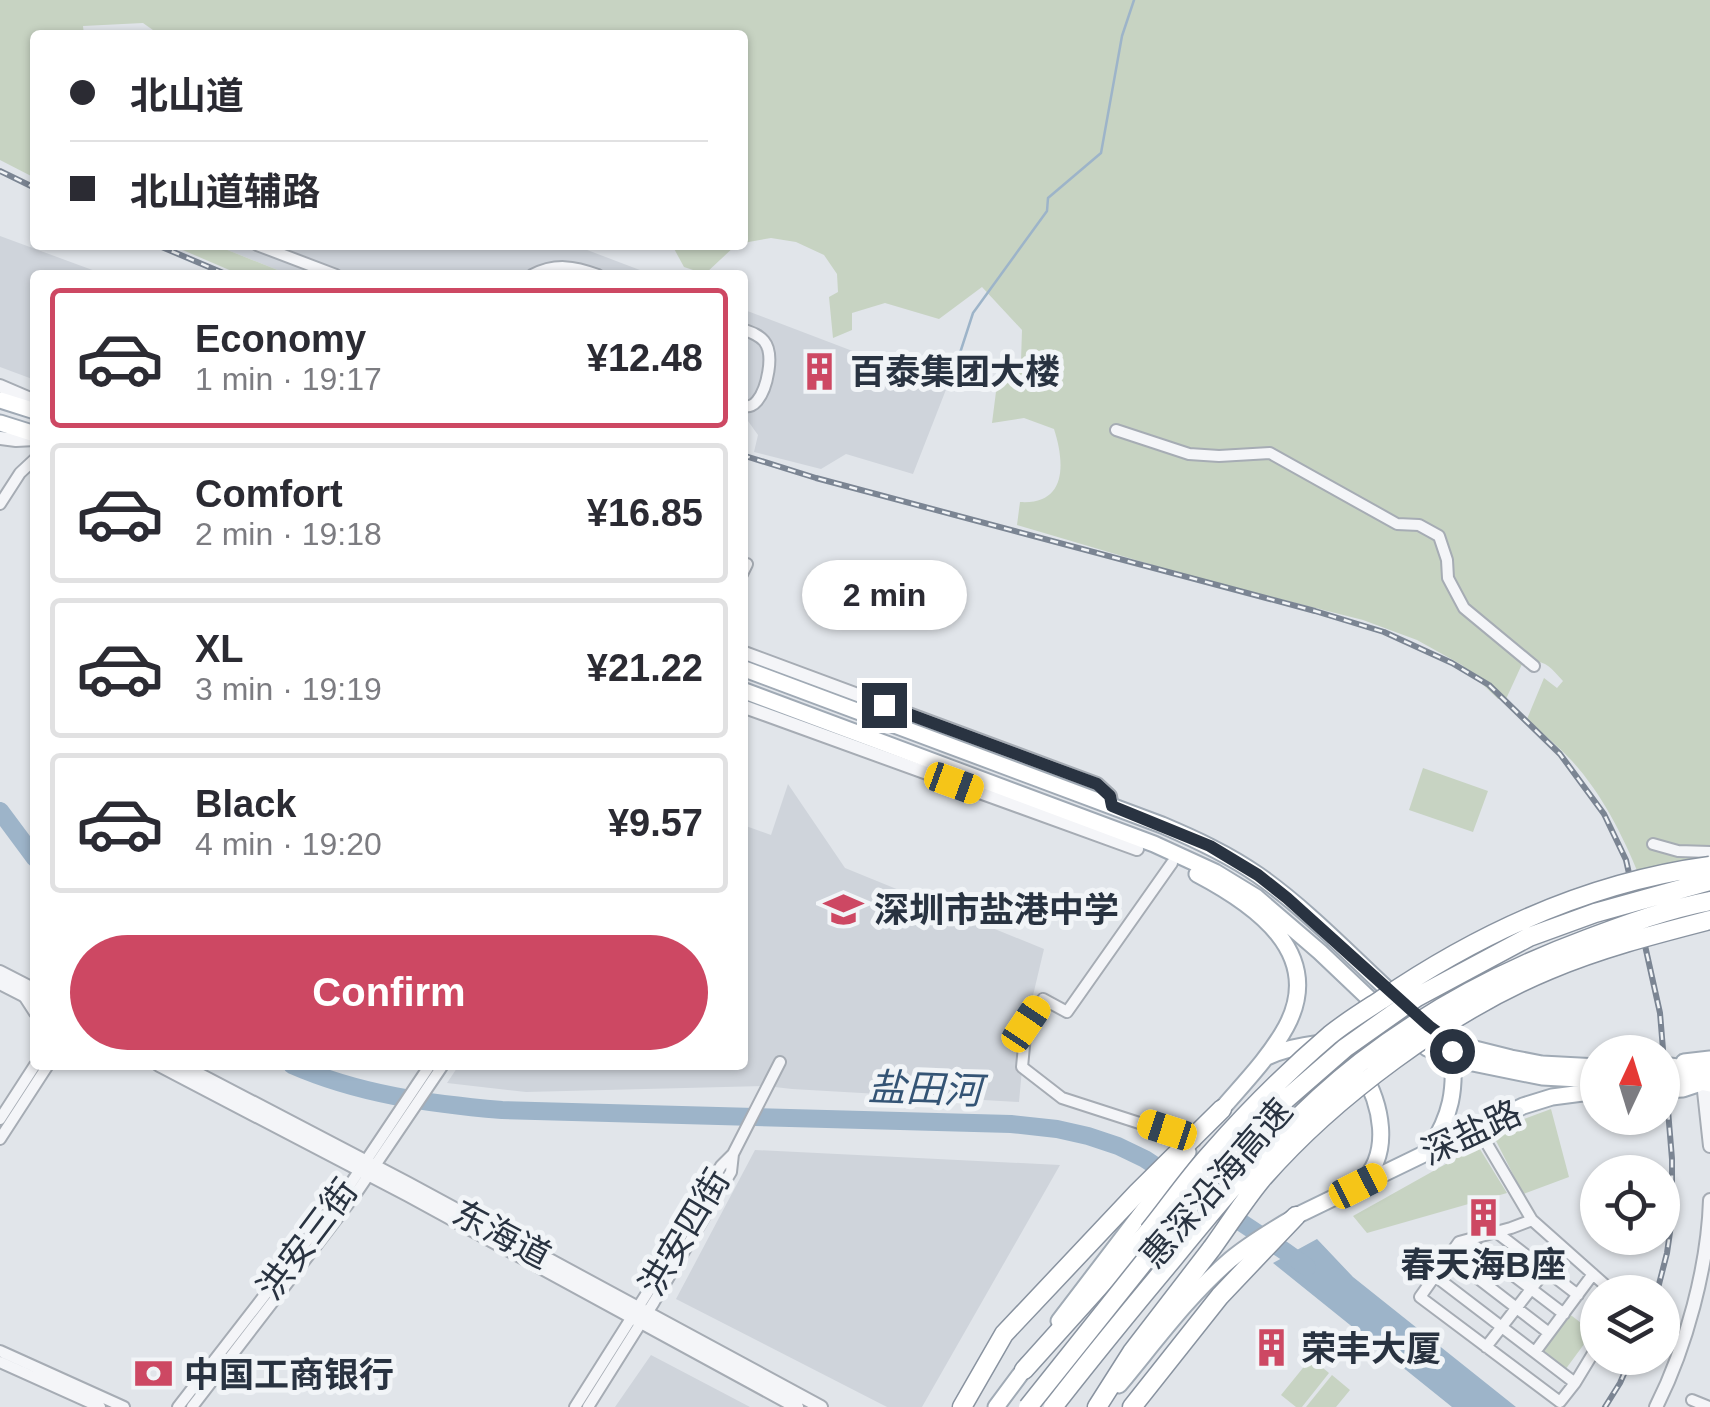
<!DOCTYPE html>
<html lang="en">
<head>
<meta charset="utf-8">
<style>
	body { margin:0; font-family:Arial,"Noto Sans SC",sans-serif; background:#f2f2f3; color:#2b2b33; height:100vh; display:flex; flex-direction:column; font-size:38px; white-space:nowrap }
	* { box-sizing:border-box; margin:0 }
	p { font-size:32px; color:#7c7c81 }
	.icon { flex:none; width:55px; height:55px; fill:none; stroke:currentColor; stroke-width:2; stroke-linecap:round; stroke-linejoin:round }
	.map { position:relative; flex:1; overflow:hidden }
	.panel { position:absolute; left:30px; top:270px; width:718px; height:800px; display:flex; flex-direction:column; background:#fff; border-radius:10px; box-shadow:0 2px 8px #0004 }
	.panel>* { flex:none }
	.guide { position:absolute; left:30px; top:30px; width:718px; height:220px; border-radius:10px; box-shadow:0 2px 8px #0004; display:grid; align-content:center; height:220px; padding:0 40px; background:#fff }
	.needle { width:65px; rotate:4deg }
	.tools { position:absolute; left:1580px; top:1035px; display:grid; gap:20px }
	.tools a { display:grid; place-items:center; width:100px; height:100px; border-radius:50%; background:#fff; box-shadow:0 2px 8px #0004; font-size:50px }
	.end { position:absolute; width:45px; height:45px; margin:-22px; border:12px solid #293341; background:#fff; box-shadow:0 0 0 5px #fff }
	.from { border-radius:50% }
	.bubble { position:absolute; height:70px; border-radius:35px; background:#fff; box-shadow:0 2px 8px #0004; font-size:32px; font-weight:700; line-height:70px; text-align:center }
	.car { position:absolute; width:30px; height:60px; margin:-30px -15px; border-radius:12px; box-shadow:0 0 8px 2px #0007; background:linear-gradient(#f5c518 24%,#345 0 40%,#f5c518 0 76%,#345 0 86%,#f5c518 0) }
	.guide b { display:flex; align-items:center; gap:35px; height:95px; font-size:38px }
	.guide b+b { border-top:2px solid #e1e1e2 }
	.guide i { width:25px; height:25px; background:#2b2b33 }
	ul { padding:18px 0 0; list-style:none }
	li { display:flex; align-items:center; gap:30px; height:140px; margin:0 20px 15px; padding:0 20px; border:5px solid #e1e1e2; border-radius:10px }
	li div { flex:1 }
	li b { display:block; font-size:38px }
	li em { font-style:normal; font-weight:700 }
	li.on { border-color:#cd4863 }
	li>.icon { width:90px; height:90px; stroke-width:1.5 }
	.cta { display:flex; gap:20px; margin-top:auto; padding:20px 40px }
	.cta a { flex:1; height:115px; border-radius:60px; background:#cd4863; color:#fff; font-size:40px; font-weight:700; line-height:115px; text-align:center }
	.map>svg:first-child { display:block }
	.built { fill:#cfd4db }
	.green { fill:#c7d3c2 }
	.water { fill:#9db4c9 }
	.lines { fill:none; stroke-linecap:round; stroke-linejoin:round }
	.stream { stroke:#9db4c9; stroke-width:2.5 }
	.river { stroke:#9db4c9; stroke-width:18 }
	.minor-casing { stroke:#a6acb4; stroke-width:14 }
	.tertiary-casing { stroke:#a6acb4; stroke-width:16 }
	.primary-casing { stroke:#a0aab5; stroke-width:19 }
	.motorway-casing { stroke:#8993a0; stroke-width:21 }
	.minor { stroke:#f4f5f8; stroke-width:10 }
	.tertiary { stroke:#f4f5f8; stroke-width:12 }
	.primary { stroke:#fff; stroke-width:15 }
	.motorway { stroke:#fff; stroke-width:18 }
	.rail-casing { stroke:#7b8593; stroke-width:6 }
	.rail { stroke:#f1f4f7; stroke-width:2.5; stroke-dasharray:8; stroke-linecap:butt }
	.motorway-bridge-casing { stroke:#8993a0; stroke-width:21; stroke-linecap:butt }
	.motorway-bridge { stroke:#fff; stroke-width:18 }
	.route { stroke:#293341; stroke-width:12 }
	.labels { text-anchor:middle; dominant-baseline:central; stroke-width:10; stroke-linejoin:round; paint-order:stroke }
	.poi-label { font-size:35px; font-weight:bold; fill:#293341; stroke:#f1f4f7; text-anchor:start }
	.street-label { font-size:35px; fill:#293341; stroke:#f1f4f7 }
	.water-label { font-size:38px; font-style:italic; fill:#345475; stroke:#f1f4f7 }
</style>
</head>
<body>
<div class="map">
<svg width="1710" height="1407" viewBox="0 0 1710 1407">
	<rect width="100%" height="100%" fill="#e1e5ea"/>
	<!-- built -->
	<path class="built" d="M0,236L106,275H35V380L0,367Z
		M215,245H574L653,275H290Z
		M742,309L947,387L913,474L846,454L821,469L754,452L758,435L748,421L743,420Z
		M788,784L845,868L1044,949L1026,1025L1019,1102L792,1089L766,1086L526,1092L447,1083L459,1065H742L743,825L771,835Z
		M755,1150L1060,1165L922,1407H887L676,1299Z
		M651,1355L750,1407H615Z"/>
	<!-- green -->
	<path class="green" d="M0,0H1710V860L1639,875C1622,834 1602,794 1572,761C1558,746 1542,733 1527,719L1544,678L1557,688L1563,681C1549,666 1545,659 1523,662L1506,699H1498L1462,665L1417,640L1363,620L1200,579L1017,525L1020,502C1067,505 1065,463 1054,429L1024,418L992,423L998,376L1021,361L1022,330L982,287L939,319L885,303L852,313V330L833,338L829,297L838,292L837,274L824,255L796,242L771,238L743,243L742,35H160L143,23L83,26L84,35H35V178L0,160Z
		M171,245H215L290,275H241Z
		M672,245H736L705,274L684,267Z
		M1423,768L1488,791L1473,832L1409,810Z
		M1551,1109L1569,1177L1523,1194L1491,1131Z
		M1478,1146L1507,1193L1367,1233L1353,1216Z
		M1568,1313L1593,1332L1565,1370L1540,1352Z
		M1311,1358L1329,1373L1302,1407H1296L1281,1395Z
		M1332,1375L1350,1390L1336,1407H1306Z"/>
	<!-- water -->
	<path class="water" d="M1317,1239L1353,1277L1516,1407H1452L1273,1263Z"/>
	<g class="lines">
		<!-- stream -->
		<path class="stream" d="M959,356L973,313L1047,211L1048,198L1101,153L1122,36L1134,0"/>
		<!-- river -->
		<path class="river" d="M0,811L35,858
			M292,1065C358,1094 430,1104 502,1110L1011,1124L1057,1129L1088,1136L1118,1146L1145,1159L1286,1252L1307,1267"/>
		<defs>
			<path id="minor" d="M257,245L336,275
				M532,275C555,263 574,266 598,275
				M742,329C750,332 758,334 764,341C775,354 767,389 757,401C752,407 749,406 742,407
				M1116,430L1189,454L1219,456L1270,453L1397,524L1419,525L1439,536L1447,560L1448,578L1464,608L1534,666
				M0,504L20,473L35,459
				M742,574L747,564
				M1653,844L1678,851L1710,852
				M1172,863L1067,1012L1043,999L1026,1025L1022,1067L1062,1098L1195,1141
				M24,996L35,1013
				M0,1119L35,1065
				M1477,1127L1532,1220L1613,1292
				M0,1139L48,1065
				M1532,1220L1511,1228L1459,1242L1420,1297L1560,1402L1575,1383L1598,1345
				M1496,1232L1578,1295
				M1467,1240L1564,1314
				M1449,1256L1549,1333
				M1435,1276L1575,1383
				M1486,1347L1563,1248
				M0,1351L124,1407
				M1535,1352L1593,1274
				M0,1362L100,1407
				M1692,1400L1709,1407
				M178,1407L347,1189L430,1065
				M192,1407L355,1195L443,1065
				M575,1407L649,1290L721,1166L733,1154L780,1062
				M588,1407L654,1302L731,1172L733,1154"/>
			<path id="tertiary" d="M0,386L35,401
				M0,438L16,440L35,439
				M742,652L1097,784L1110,796L1112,807
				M742,706L1137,849
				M0,972L35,990
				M0,983L35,1001
				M159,1065L408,1195L797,1407
				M181,1065L407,1183L821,1407
				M1703,1082L1710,1146
				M1656,1407C1686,1348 1708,1266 1710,1200"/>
			<path id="primary" d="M0,400L35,411
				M0,423L35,434
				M742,668L1162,825C1195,839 1228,854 1258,875C1308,910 1352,957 1397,998
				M742,690L1154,844L1215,872L1256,897L1320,952L1381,1010
				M1197,874C1254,904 1326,953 1286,1027C1268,1060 1238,1089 1214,1118
				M1429,1027L1451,1043L1511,1058L1542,1064L1598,1067
				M1410,1035L1427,1048L1453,1059L1542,1077L1598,1080
				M1267,1057C1306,1039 1350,1042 1392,1040
				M1684,1062L1710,1059
				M1662,1065L1710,1071
				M1361,1070C1381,1103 1393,1153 1361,1183
				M1662,1078L1686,1079L1710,1084
				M1662,1090L1683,1089L1698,1084
				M1430,1148C1451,1116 1456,1090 1452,1051
				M1059,1321L1188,1152
				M1119,1385C1154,1343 1188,1296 1230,1260C1250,1243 1273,1230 1296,1216L1523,1106L1552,1097L1598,1091
				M996,1407L1028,1364"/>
			<path id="motorway" d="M1024,1370L1149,1231
				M962,1407L1004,1334L1137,1193L1222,1109
				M1097,1407L1132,1352L1212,1248
				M1132,1407L1220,1296L1296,1216"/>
		</defs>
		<!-- minor casing -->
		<use href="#minor" class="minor-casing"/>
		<!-- tertiary casing -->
		<use href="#tertiary" class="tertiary-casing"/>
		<!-- primary casing -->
		<use href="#primary" class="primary-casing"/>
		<!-- motorway casing -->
		<use href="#motorway" class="motorway-casing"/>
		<!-- minor -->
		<use href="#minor" class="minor"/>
		<!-- tertiary -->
		<use href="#tertiary" class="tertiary"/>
		<!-- primary -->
		<use href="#primary" class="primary"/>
		<!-- motorway -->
		<use href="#motorway" class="motorway"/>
		<defs>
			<path id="rail" d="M0,171L35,188
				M157,245L228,275
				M742,455L816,478L1315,611L1384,632L1452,663L1489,685L1560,754L1604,814L1626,860L1660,1013L1672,1159V1218L1667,1253L1657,1292
				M1605,1407L1620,1383L1631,1358"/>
		</defs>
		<!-- rail casing -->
		<use href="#rail" class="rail-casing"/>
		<!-- rail -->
		<use href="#rail" class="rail"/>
		<defs>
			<path id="motorway-bridge" d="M1149,1231C1170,1205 1189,1177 1211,1153C1248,1111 1288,1071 1330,1035C1346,1022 1364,1011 1381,1000C1479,933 1591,882 1710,866
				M1212,1248C1228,1226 1243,1202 1261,1180C1333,1097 1448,1012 1549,970C1601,948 1656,934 1710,920
				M1028,1407L1223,1163L1284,1101L1345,1048L1417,997L1529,937L1595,913L1710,881
				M1053,1407C1092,1357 1132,1308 1173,1259C1230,1189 1289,1118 1361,1062C1430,1009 1506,969 1587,939C1627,924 1668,909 1710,901"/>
		</defs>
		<!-- motorway-bridge casing -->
		<use href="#motorway-bridge" class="motorway-bridge-casing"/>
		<!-- motorway-bridge -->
		<use href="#motorway-bridge" class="motorway-bridge"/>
	</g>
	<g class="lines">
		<!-- route -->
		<path class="route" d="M884,705L1097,784L1110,796L1112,806L1210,846L1258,875L1287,898L1429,1026L1451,1042L1452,1051"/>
	</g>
	<!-- icons -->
	<defs>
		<symbol id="building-bare" viewBox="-9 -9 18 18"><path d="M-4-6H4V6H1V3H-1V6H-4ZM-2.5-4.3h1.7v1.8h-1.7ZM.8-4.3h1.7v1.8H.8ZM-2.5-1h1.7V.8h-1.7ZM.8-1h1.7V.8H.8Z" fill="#cd4863" stroke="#f1f4f7" stroke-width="2.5" paint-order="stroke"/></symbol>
		<symbol id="school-bare" viewBox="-9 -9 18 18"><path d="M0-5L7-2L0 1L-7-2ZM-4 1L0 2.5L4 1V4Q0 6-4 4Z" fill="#cd4863" stroke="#f1f4f7" stroke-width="2.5" paint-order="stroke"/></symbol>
		<symbol id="bank-bare" viewBox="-9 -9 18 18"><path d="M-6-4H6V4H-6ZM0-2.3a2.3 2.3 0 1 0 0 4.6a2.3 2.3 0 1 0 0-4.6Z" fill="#cd4863" stroke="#f1f4f7" stroke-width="2.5" paint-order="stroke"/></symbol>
	</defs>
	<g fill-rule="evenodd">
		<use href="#building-bare" x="792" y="344" width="55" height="55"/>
		<use href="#school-bare" x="816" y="882" width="55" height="55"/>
		<use href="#building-bare" x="1456" y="1190" width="55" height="55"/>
		<use href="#building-bare" x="1244" y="1320" width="55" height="55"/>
		<use href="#bank-bare" x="126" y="1346" width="55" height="55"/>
	</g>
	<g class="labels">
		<!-- poi labels -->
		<g class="poi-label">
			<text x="850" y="371">百泰集团大楼</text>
			<text x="874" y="909">深圳市盐港中学</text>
			<text x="1483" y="1264" text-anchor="middle">春天海B座</text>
			<text x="1301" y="1348">荣丰大厦</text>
			<text x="184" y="1374">中国工商银行</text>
		</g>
		<!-- street labels -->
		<g class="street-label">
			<text transform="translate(1471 1132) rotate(-25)">深盐路</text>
			<text transform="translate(1216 1183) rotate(-49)">惠深沿海高速</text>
			<text transform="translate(684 1232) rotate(-59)">洪安四街</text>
			<text transform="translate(502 1234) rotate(28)">东海道</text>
			<text transform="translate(307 1239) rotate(-53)">洪安三街</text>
		</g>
		<!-- water labels -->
		<g class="water-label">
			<text transform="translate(925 1089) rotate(2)">盐田河</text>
		</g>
	</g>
</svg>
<div class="tools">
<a><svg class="needle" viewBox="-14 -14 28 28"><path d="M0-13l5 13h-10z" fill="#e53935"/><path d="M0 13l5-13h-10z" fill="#7c7c81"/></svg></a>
<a><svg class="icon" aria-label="locate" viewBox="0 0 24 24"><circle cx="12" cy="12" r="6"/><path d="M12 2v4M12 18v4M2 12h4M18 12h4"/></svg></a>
<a><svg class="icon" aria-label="layers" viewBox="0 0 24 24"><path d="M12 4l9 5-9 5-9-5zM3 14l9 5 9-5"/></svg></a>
</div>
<i class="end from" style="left:1452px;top:1051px"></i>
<i class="end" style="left:884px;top:705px"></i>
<div class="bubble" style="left:802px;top:560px;width:165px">2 min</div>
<i class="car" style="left:954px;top:783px;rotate:110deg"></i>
<i class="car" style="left:1026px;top:1024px;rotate:34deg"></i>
<i class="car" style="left:1167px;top:1130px;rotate:288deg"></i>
<i class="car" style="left:1358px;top:1186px;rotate:63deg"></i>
<div class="guide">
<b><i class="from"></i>北山道</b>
<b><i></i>北山道辅路</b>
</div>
<section class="panel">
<ul>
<li class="on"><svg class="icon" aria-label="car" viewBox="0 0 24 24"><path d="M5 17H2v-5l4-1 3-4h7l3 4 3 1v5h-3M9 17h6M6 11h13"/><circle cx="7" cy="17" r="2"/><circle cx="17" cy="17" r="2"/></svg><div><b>Economy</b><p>1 min · 19:17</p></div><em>¥12.48</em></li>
<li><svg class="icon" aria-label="car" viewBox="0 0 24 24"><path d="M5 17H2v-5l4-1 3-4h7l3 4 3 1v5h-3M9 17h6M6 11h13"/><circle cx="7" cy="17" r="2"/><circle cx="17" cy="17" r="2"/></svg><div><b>Comfort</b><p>2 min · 19:18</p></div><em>¥16.85</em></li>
<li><svg class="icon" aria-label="car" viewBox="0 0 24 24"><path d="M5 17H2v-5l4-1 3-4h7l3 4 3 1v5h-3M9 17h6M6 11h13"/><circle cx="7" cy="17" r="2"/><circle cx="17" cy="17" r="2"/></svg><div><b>XL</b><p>3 min · 19:19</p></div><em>¥21.22</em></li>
<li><svg class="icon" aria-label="car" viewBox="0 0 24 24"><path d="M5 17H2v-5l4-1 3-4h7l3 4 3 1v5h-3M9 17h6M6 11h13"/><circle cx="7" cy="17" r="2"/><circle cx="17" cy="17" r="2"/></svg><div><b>Black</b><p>4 min · 19:20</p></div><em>¥9.57</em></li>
</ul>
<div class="cta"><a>Confirm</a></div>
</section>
</div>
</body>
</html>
